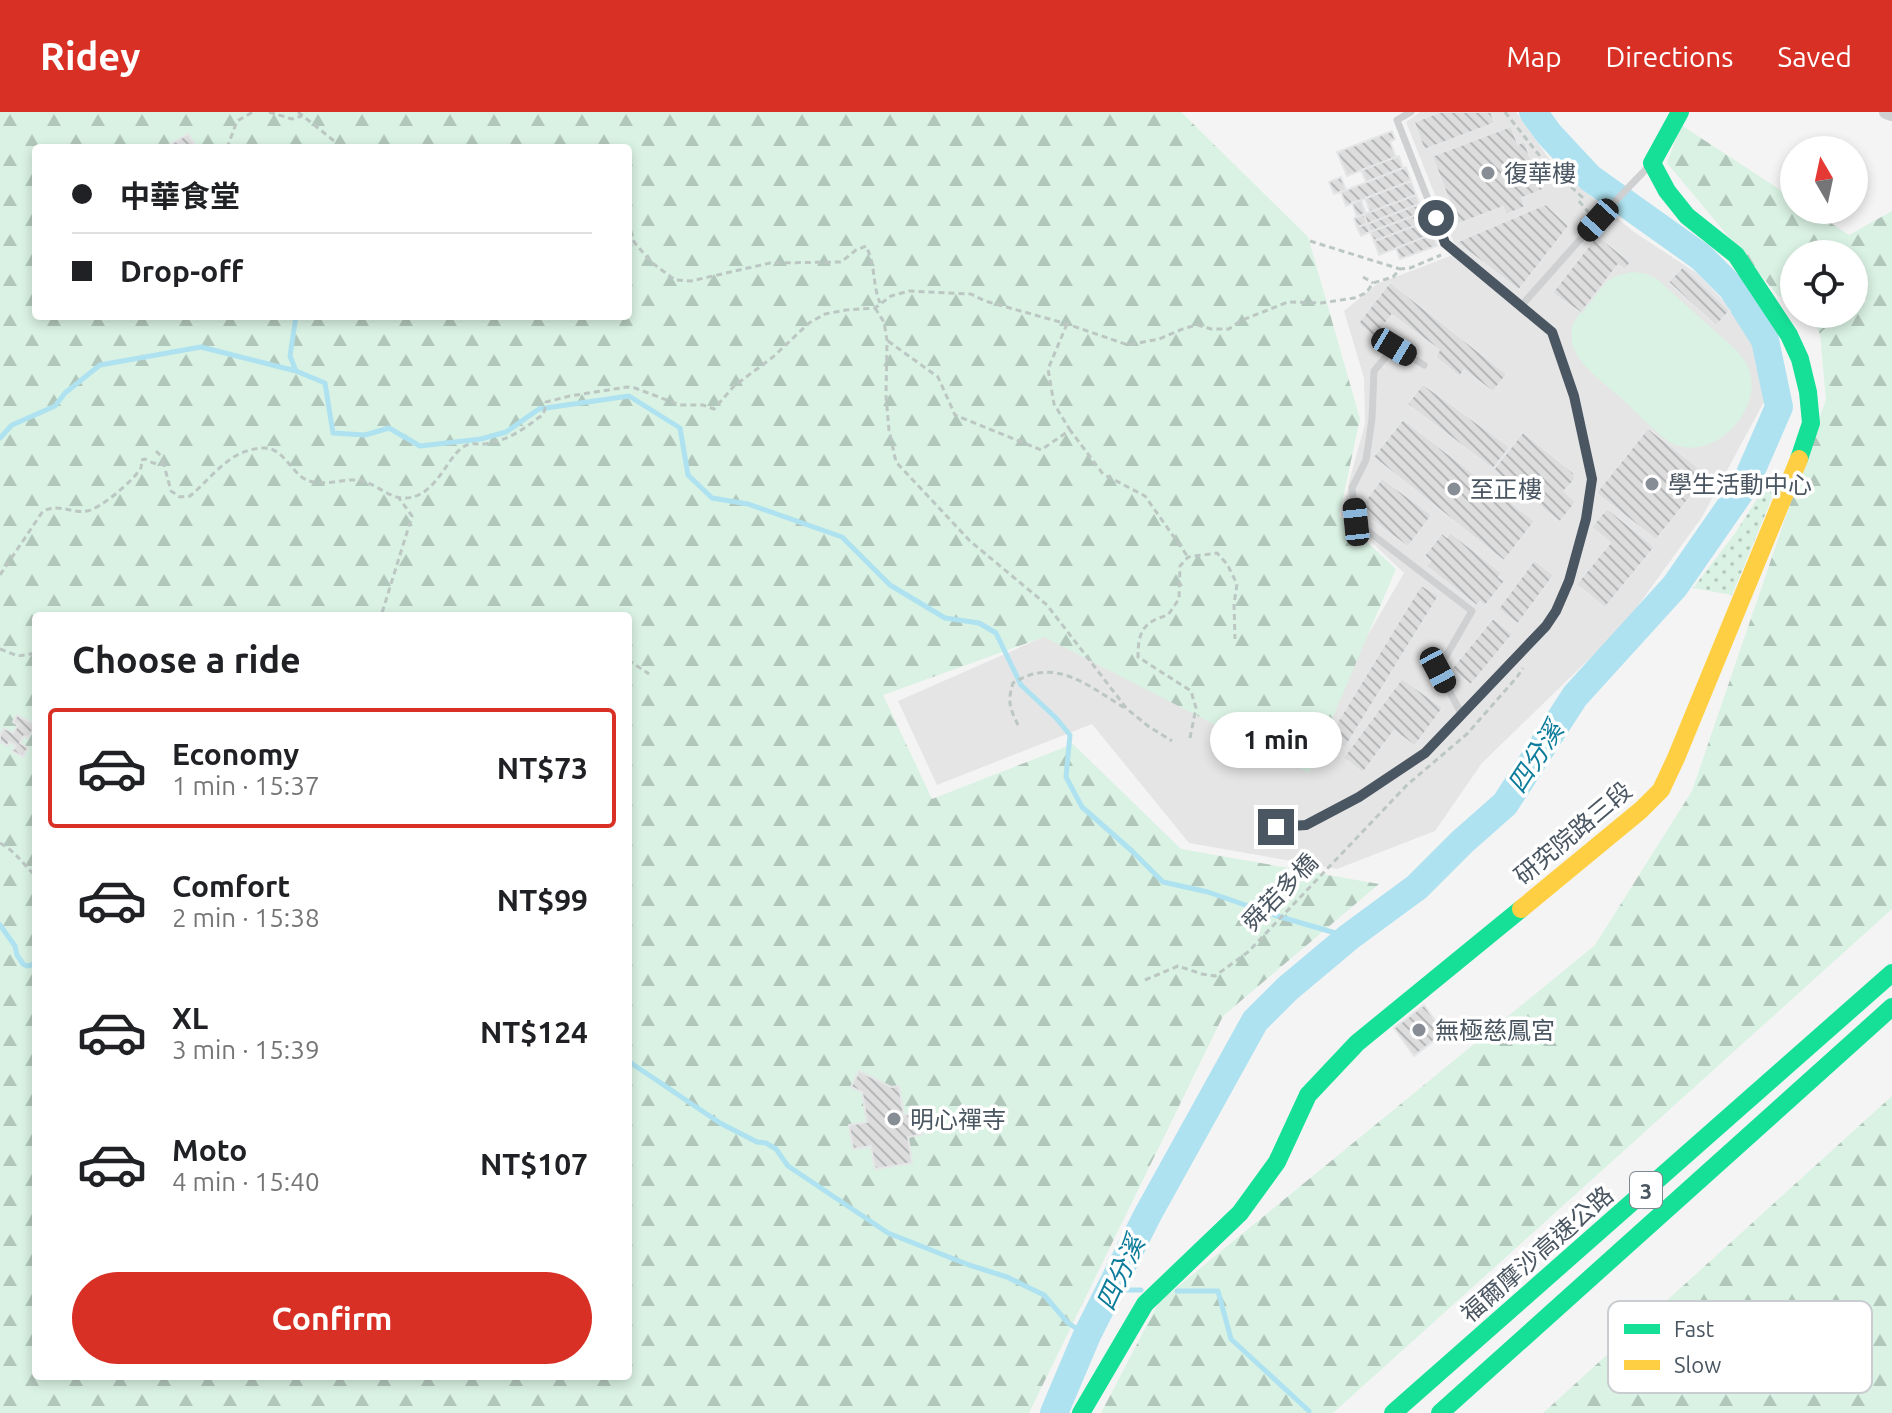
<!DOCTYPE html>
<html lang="en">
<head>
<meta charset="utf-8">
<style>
	body { margin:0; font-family:Ubuntu,"Noto Sans TC",sans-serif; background:#f2f2f2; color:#202124; height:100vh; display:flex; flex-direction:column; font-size:30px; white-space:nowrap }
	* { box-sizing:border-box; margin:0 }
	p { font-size:26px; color:#757577 }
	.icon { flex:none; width:44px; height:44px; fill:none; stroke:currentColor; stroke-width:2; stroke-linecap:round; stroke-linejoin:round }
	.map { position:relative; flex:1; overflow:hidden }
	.sheet { position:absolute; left:32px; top:500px; width:600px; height:768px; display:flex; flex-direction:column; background:#fff; border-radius:8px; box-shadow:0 4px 12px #0003 }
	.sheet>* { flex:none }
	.hud { position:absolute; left:32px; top:32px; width:600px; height:176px; border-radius:8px; box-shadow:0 4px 12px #0003; display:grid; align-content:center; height:176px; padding:0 40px; background:#fff }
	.needle { width:52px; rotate:351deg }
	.fabs { position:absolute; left:1780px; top:24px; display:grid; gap:16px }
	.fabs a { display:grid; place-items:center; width:88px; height:88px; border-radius:50%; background:#fff; box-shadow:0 4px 12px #0003; font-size:40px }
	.end { position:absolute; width:36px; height:36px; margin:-18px; border:10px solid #4a5661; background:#fff; box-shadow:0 0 0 4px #fff }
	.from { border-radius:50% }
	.bubble { position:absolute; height:56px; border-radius:28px; background:#fff; box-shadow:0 4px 12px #0003; font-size:26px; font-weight:700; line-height:56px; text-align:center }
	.car { position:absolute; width:24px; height:48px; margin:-24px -12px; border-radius:10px; box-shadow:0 0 6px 2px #0007; background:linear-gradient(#222 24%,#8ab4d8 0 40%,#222 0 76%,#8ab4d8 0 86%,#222 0) }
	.hud b { display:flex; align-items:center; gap:28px; height:76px; font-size:30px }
	.hud b+b { border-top:2px solid #e0e0e0 }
	.hud i { width:20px; height:20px; background:#202124 }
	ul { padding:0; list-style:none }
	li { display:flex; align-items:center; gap:24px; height:120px; margin:0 16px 12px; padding:0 24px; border:4px solid transparent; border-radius:8px }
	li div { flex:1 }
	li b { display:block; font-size:30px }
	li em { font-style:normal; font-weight:700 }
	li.current { border-color:#d93025 }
	li>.icon { width:72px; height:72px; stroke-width:1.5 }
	h2 { padding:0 40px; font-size:36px; line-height:96px }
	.action { display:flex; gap:16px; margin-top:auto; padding:16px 40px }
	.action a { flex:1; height:92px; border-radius:48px; background:#d93025; color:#fff; font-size:32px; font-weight:700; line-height:92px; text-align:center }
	header { display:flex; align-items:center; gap:48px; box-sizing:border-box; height:112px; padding:0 40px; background:#d93025; color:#fff }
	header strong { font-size:38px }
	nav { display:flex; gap:44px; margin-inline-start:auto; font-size:28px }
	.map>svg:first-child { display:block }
	.education { fill:#e6e5e6 }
	.grass { fill:url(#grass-dots) }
	.forest { fill:url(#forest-firs); fill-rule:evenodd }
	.garden { fill:url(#garden-furrows) }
	.pitch { fill:#d9f2e3 }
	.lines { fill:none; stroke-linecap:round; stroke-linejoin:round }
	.stream { stroke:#aee2f0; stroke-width:5 }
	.river { stroke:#aee2f0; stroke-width:28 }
	.building { fill:url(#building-back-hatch); stroke:#e5e6e7; stroke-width:2 }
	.path { stroke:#bcc7c4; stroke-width:3; stroke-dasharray:6 4; stroke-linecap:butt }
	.lane { stroke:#ced0d2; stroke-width:7 }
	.street { stroke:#ced0d2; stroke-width:14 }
	.fast { stroke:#16e098; stroke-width:18 }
	.slow { stroke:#ffcf43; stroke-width:18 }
	.route { stroke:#4a5661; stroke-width:10 }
	.poi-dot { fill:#868d94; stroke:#fff; stroke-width:3 }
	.labels { text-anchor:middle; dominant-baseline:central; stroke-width:7; stroke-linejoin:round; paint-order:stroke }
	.shield { fill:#fff; stroke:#808990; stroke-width:2 }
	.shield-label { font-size:22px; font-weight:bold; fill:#4a5661 }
	.poi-label { font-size:24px; fill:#4a5661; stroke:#fff; text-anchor:start }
	.street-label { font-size:24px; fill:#4a5661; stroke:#fff }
	.water-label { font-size:26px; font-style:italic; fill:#0c7c9b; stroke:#fff }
	.key { fill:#fff; stroke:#c9ccd0; stroke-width:2 }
	.key-label { font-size:22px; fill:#4a5661 }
</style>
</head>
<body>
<header>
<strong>Ridey</strong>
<nav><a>Map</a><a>Directions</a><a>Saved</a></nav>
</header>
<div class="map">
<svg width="1892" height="1301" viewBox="0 0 1892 1301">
	<defs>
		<pattern id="grass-dots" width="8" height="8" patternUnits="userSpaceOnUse" patternTransform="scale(2)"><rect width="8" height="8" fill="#d9f2e3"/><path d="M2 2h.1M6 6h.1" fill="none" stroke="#b2c7bb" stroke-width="1.8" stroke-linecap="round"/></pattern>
		<pattern id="forest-firs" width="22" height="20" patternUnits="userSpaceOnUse" patternTransform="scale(2)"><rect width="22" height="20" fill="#d9f2e3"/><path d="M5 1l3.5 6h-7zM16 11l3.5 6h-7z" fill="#b2c7bb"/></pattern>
		<pattern id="garden-furrows" width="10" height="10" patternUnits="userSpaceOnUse" patternTransform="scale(2)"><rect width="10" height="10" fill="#d9f2e3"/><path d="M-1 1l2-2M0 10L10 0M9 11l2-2" fill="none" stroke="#b2c7bb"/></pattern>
		<pattern id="building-back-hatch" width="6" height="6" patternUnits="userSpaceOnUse" patternTransform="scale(2)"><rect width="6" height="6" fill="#ddddde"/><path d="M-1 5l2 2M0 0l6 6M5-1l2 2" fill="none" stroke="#b5b6b7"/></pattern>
	</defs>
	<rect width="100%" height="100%" fill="#f4f4f4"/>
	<!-- education -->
	<path class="education" d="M1420,0H1516L1554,54L1634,120L1698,162L1732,198L1751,228L1767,284L1702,405L1624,513L1482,651L1435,719L1337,757L1189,731L1092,612L937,673L898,589L1057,519L1304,633L1404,461L1343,403L1349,370L1365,312L1364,266L1344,199L1377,172L1458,141L1406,10Z"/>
	<!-- grass -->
	<path class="grass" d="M1764,376L1774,381L1732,483L1693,476L1736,420Z"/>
	<!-- forest -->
	<path class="forest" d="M0,0H1181L1308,125L1360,307L1339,404L1396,457L1309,661L1044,525L883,583L932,687L1073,632L1181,737L1379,772L1223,904L1029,1301H0ZM36,36H628V204H36ZM36,504H628V1264H36Z
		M1681,13L1794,87V98H1811L1849,123L1892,99V797L1333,1301H1101L1159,1190L1595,833L1692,679L1826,287L1820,222L1849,202H1854V199L1867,189L1854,175V142H1794V177L1779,185L1667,51Z
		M1892,984V1301H1543Z"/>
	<!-- garden -->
	<path class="garden" d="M1809,202H1849L1820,222Z"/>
	<!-- pitch -->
	<path class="pitch" d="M1633,160L1647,162L1657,167L1736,238C1752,254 1756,273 1747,294C1736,321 1704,345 1673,332C1661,326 1634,298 1622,287C1607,273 1584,258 1575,239C1571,233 1571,222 1572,215C1574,206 1602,172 1610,167C1617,163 1625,161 1633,160Z"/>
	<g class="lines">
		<!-- stream -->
		<path class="stream" d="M296,204L290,244L296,259
			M0,326L12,313L55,294L65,281L100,253L201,235L296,259L325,271L333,321L365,323L389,316L420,334L481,327L506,320L539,297L629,284L680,316L688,363L712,386L748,392L842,425L890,473L945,506L979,511L996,521L1021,573L1056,606L1070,623L1066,665L1082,695L1132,739L1163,770L1208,780L1274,803L1349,825
			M0,813L15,834L17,843L23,852L27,854L36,852
			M628,949L720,1011L757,1030L766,1031L776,1037L788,1054L888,1121L969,1153L1007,1165L1044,1183L1068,1211L1087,1223
			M1110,1178H1141
			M1177,1179H1218L1231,1227L1309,1299"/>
		<!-- river -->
		<path class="river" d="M1054,1301L1087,1223L1148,1102L1255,909L1287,877L1349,825L1417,775L1462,730L1505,692L1575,584L1675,474L1745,373L1779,295L1765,228L1732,176L1701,145L1590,66L1549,22L1533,0"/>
	</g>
	<!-- building -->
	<path class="building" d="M1439,0H1491L1495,11L1424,38L1414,10Z
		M1511,14L1518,32L1524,29L1543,78L1522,86L1525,95L1506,103L1503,95L1458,112L1432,44Z
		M1392,19L1395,27L1390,30L1396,45L1347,64L1337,40Z
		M188,22L196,34L194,36H164Z
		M1399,44L1403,56L1366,70L1361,58Z
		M1406,55L1411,69L1346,94L1341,80Z
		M1341,65L1346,78L1334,82L1329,70Z
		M1411,69L1416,83L1370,100L1365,86Z
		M1416,83L1420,92L1367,112L1364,102Z
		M1361,88L1366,102L1357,105L1352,91Z
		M1421,91L1424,100L1370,120L1367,112Z
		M1546,92L1569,114L1519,178L1456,130Z
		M1424,100L1428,109L1374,129L1370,120Z
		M1364,102L1367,112L1357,115L1354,106Z
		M1428,109L1433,122L1379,143L1374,129Z
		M1367,112L1370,120L1361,124L1357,115Z
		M1433,122L1437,134L1400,147L1396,136Z
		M1597,123L1631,150L1625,158L1618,153L1581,201L1552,181Z
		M1683,154L1730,199L1716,214L1668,170Z
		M1390,170L1507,262L1493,280L1464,258L1460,265L1435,245L1439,238L1392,203L1374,226L1358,211Z
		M1423,272L1510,335L1493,357L1407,292Z
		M1403,307L1535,409L1504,449L1373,345Z
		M1648,316L1708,363L1656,428L1596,381Z
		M1523,320L1574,361L1575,368L1564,379L1576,390L1560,410L1493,358Z
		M1382,366L1432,403L1408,435L1358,398Z
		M1607,396L1655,435L1605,496L1576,472L1610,431L1591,415Z
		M1450,420L1502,461L1499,465L1505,469L1485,494L1480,490L1477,494L1426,454L1430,449L1424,444L1442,421L1447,425Z
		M1534,448L1554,463L1518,512L1498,497Z
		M1421,473L1439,484L1345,636L1328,625Z
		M1493,506L1513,522L1471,573L1451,557Z
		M1402,566L1443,596L1415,634L1394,619L1363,661L1343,646Z
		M17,603L36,613L28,626L24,624L20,631L28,636L23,645L12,639L16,634L9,630L8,634L0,629V623L4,616L13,621L18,613L13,610Z
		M1424,893L1444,921L1414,944L1394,916Z
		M859,959L891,975L899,974L904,1003L920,1001L923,1022L908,1025L912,1051L875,1057L871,1034L853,1037L849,1013L867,1010L862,980L851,975Z"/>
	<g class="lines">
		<!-- path -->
		<path class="path" d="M269,0L292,7L302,4
			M298,0L343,36
			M1505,0L1543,48L1582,85L1579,89L1589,101
			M227,36L237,9L253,0
			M628,89L630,96V116L634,130L651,150L675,168L691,169L770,151L841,150L856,138L866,134C876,154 872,171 880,191
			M1310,129L1400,157
			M1363,165L1373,171
			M875,196L884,210L887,228L886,284L889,318L896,350L970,429L1047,493L1127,597L1148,614L1172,629
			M1067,212L1048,257L1054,292L1070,318
			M888,229L938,265L955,303L1041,338L1070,318L1103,362L1145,384L1188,445
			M156,339L162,345L164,353
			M0,463L43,399C61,391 71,402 87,399C100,397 130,371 138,360C143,354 141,355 141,348L145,347L153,351L164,353L171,379L180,385L190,384C213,365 230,336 265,336C283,337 290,357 303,366C318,376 340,367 357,368C373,369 387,385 402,386C440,388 448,334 471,332C475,331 479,333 484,332C505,329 522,319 538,306C540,305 542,304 543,302C544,302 546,291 546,290L570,284L627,275L635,276L680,293H703L714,297L734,274L773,245L809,211L825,202L846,198L875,196L891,184L909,179L971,182L985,189L1067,212L1128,233L1159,227L1185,216L1198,213L1211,217H1229L1240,209L1288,190L1321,191L1354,186L1366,181L1373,171L1393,165L1400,157L1410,156L1441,143
			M373,504L382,501L412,404L399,386
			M0,537L18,544L36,541
			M628,548L649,562
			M1018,613C1010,596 1007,590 1013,571C1056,544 1088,574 1125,596
			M1190,626L1196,596L1191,579L1138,545C1138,520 1143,510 1168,503L1179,487L1180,454L1188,445L1217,441L1227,452L1237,472L1234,492L1235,527
			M0,731C18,741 21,751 36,764
			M1145,868L1178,854L1202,862L1215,864L1248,840L1407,673L1468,621L1517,565L1523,556"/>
		<!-- lane -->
		<path class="lane" d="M1521,194L1602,103L1651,52
			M1424,253L1394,235L1374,259L1372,307L1366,348L1352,376L1356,410L1472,499L1438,558L1461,601
			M1276,715L1306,713L1359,685L1425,641L1546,514L1556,499L1569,469L1586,407L1592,367L1574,284L1552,220L1445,131L1397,8L1411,0"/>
		<!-- street -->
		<path class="street" d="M1886,0L1892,2"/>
		<!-- fast -->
		<path class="fast" d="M1680,0L1652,51L1667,79L1687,104L1736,143L1789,223L1800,247L1808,280L1811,311L1799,347
			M1081,1301L1145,1192L1240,1101L1277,1050L1308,983L1357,931L1521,797
			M1393,1301L1892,861
			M1440,1301L1892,895"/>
		<!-- slow -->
		<path class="slow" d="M1521,797L1641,698L1661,678L1676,646L1799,347"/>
	</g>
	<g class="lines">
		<!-- route -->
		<path class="route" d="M1276,715L1306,713L1359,685L1425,641L1546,514L1556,499L1569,469L1586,407L1592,367L1574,284L1552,220L1445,131L1436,106"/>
	</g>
	<!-- markers -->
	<g class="poi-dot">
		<circle cx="1488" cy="61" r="8"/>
		<circle cx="1652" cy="372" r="8"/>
		<circle cx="1454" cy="377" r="8"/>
		<circle cx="1419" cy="918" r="8"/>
		<circle cx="894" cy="1007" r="8"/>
	</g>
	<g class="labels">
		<!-- shield labels -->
		<rect class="shield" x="1630" y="1060" width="32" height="36" rx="6"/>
		<g class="shield-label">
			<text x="1646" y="1078">3</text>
		</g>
		<!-- poi labels -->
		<g class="poi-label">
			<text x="1504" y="61">復華樓</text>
			<text x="1668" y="372">學生活動中心</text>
			<text x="1470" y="377">至正樓</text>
			<text x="1435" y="918">無極慈鳳宮</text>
			<text x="910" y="1007">明心禪寺</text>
		</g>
		<!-- street labels -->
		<g class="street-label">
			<text transform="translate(1573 721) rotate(-40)">研究院路三段</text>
			<text transform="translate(1280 780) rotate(-46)">舜若多橋</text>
			<text transform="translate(1537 1142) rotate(-41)">福爾摩沙高速公路</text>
		</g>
		<!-- water labels -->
		<g class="water-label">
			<text transform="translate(1535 645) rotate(-57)">四分溪</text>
			<text transform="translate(1120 1161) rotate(-65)">四分溪</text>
		</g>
	</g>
	<!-- legend -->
	<rect x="1608" y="1189" width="264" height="92" rx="12" class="key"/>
	<rect x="1624" y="1212" width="36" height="10" fill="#16e098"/>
	<rect x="1624" y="1248" width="36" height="10" fill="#ffcf43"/>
	<g class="key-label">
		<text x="1674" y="1225">Fast</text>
		<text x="1674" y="1261">Slow</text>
	</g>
</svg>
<div class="fabs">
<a><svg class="needle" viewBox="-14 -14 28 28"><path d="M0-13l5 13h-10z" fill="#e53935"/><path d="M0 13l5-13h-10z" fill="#757577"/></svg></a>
<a><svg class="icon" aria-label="locate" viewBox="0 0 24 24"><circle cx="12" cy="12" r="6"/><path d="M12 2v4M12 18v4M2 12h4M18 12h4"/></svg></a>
</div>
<i class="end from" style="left:1436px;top:106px"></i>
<i class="end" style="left:1276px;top:715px"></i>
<div class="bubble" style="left:1210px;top:600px;width:132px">1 min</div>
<i class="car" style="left:1598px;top:108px;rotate:222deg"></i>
<i class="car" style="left:1394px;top:235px;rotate:121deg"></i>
<i class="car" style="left:1356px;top:410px;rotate:354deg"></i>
<i class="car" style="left:1438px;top:558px;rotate:152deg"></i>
<div class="hud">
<b><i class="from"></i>中華食堂</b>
<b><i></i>Drop-off</b>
</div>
<section class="sheet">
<h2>Choose a ride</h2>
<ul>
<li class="current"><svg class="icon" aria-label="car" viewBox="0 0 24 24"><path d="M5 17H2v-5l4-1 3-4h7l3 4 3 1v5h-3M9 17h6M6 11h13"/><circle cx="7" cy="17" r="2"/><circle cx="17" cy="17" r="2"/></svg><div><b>Economy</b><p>1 min · 15:37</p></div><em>NT$73</em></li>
<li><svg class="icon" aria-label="car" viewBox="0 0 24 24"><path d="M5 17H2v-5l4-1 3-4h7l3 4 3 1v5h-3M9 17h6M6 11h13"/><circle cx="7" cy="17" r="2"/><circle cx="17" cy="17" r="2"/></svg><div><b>Comfort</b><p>2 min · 15:38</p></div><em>NT$99</em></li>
<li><svg class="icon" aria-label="car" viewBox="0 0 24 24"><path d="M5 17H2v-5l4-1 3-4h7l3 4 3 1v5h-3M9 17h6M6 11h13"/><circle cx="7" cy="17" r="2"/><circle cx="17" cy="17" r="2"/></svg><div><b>XL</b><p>3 min · 15:39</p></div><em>NT$124</em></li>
<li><svg class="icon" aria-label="car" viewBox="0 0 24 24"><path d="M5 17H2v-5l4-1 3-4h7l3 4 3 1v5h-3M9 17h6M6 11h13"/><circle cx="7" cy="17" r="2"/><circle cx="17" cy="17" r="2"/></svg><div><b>Moto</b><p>4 min · 15:40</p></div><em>NT$107</em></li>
</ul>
<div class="action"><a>Confirm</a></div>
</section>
</div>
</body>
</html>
